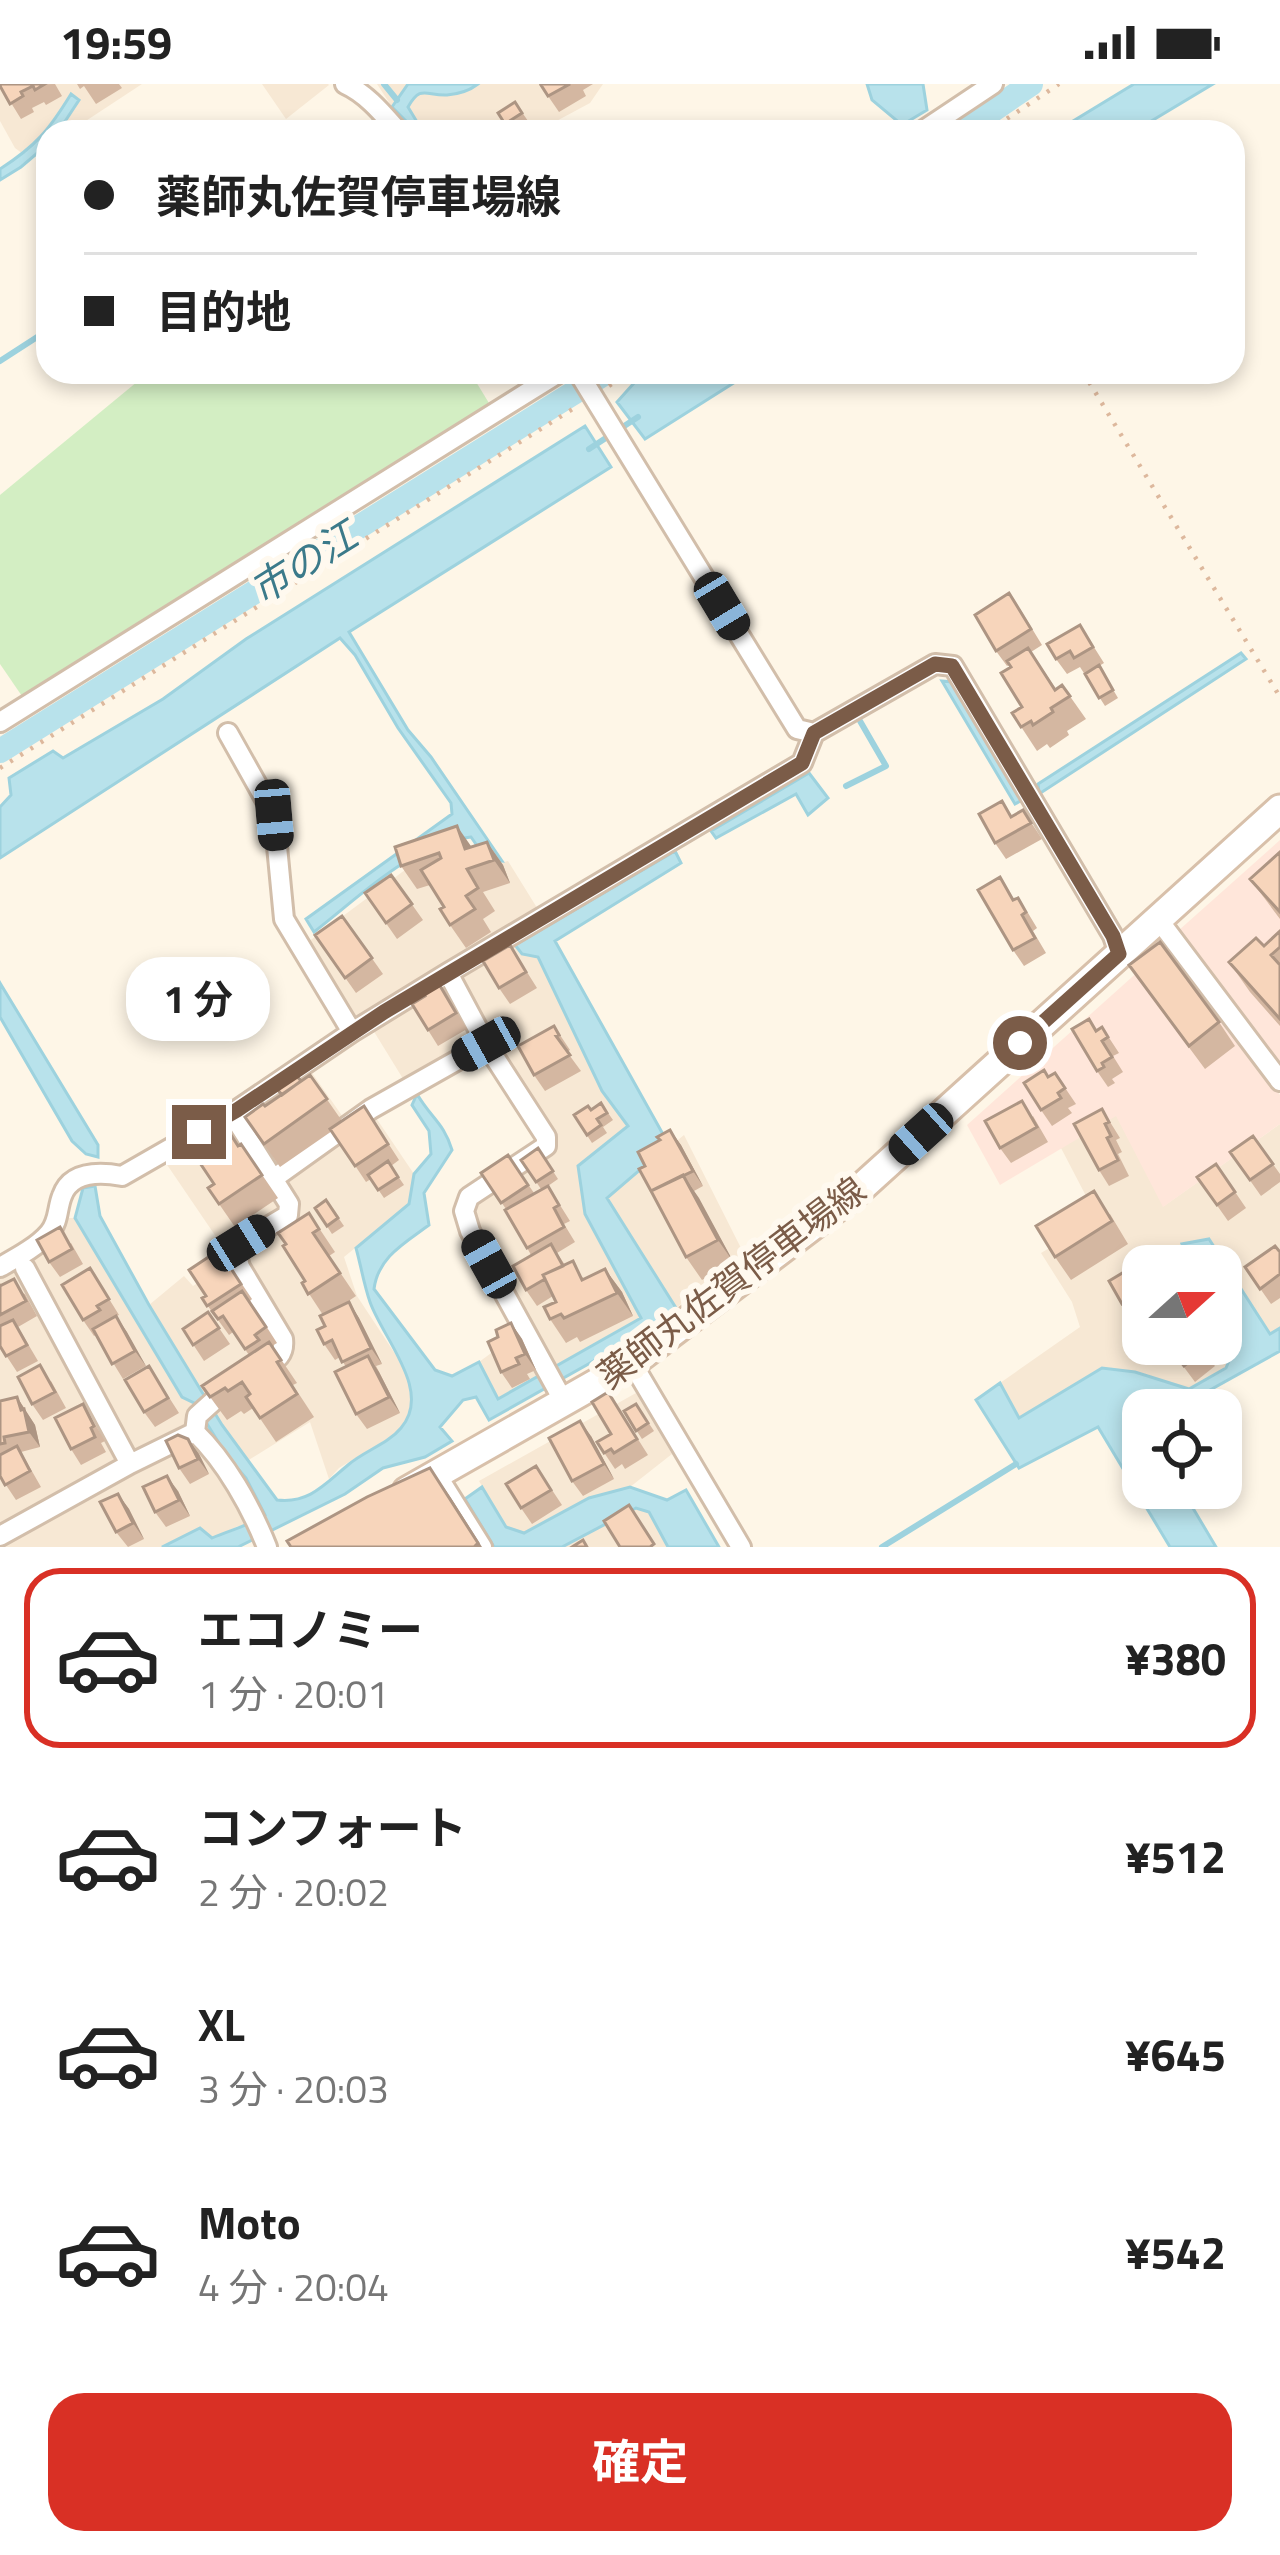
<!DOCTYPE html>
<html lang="ja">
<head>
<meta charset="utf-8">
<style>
	body { margin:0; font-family:"Titillium Web","Noto Sans JP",sans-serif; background:#f2f2f2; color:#222; height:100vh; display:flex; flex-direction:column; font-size:45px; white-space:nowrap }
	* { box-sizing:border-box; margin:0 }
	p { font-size:39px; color:#767676 }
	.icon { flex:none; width:66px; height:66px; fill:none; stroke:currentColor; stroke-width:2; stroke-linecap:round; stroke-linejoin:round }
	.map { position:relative; height:1463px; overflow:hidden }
	.drawer { display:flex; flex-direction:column; background:#fff; flex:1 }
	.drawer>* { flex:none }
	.top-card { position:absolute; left:36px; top:36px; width:1209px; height:264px; border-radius:36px; box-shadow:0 6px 18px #0003; display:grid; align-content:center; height:264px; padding:0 48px; background:#fff }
	.needle { width:78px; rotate:69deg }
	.tools { position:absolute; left:1122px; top:1161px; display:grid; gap:24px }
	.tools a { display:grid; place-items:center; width:120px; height:120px; border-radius:24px; background:#fff; box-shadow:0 6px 18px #0003; font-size:60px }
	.end { position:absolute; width:54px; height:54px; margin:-27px; border:15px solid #7b5c48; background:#fff; box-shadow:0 0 0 6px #fff }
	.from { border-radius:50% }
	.bubble { position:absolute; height:84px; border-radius:36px; background:#fff; box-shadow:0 6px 18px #0003; font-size:39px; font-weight:700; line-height:84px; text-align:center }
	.car { position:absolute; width:36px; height:72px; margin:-36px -18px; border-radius:15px; box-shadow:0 0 9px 3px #0007; background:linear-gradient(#222 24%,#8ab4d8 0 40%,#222 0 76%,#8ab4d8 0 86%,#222 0) }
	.top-card b { display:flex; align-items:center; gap:42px; height:114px; font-size:45px }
	.top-card b+b { border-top:3px solid #e0e0e0 }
	.top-card i { width:30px; height:30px; background:#222 }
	ul { padding:21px 0 0; list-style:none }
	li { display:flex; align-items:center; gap:36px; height:180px; margin:0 24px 18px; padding:0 24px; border:6px solid transparent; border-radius:36px }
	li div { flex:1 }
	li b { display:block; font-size:45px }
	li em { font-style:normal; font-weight:700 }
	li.selected { border-color:#d93025 }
	li>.icon { width:108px; height:108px; stroke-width:1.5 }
	.cta { display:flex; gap:24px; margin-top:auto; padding:24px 48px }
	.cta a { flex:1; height:138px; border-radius:36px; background:#d93025; color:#fff; font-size:48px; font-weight:700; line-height:138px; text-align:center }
	.status { display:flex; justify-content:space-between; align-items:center; height:84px; padding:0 60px; background:#fff; direction:ltr }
	.status svg { height:33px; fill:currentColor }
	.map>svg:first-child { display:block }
	.residential { fill:#f7e8d4 }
	.commercial { fill:#ffe6da }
	.green { fill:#d3eec3 }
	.water { fill:#b8e2eb; stroke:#9dd2de; stroke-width:3 }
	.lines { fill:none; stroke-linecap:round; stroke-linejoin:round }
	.stream { stroke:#9dd2de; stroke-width:6 }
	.canal { stroke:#b8e2eb; stroke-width:24 }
	.street-casing { stroke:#d2beaa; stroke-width:24 }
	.secondary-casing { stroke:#d8c0aa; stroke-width:33 }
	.path { stroke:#ddb89d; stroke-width:4.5; stroke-dasharray:3 9; stroke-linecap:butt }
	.street { stroke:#fff; stroke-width:18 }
	.secondary { stroke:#fff; stroke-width:27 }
	.wall { fill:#d4b7a1 }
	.shaded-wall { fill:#ad9583 }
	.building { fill:#f7d5bb; stroke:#ad9583; stroke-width:3 }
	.route { stroke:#7b5c48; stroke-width:15 }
	.labels { text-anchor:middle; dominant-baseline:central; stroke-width:12; stroke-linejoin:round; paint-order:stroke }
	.street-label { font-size:36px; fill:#7b5c48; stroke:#fff9ef }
	.water-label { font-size:39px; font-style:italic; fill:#3b7a8a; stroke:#fff9ef }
</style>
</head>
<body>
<div class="status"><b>19:59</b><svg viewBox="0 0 49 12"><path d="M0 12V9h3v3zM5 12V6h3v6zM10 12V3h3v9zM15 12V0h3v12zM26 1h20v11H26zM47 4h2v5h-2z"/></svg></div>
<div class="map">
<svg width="1280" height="1463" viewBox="0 0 1280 1463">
	<rect width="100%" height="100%" fill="#fef6e7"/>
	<!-- residential -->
	<path class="residential" d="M0,0H142L69,48H48V63L30,75L15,64L0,37Z
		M262,0H328L329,1L286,35Z
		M377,0H603L590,19L536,48H417L392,23Z
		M473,763L482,784L508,777L539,827L453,881L448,876L364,930L352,934L308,858L413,780L449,764Z
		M511,859L522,870L538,873L602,1007L628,1042L585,1130L642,1234L497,1316L479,1278L520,1248L462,1145L455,1124L460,1110L537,1060V1051L479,958L405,998L373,946Z
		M310,986L345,1036L368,1022L414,1090L409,1120L344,1173L357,1212L411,1294V1330L399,1348L339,1384L329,1395L310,1338L247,1377L222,1341L149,1221L184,1192L193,1202L230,1178L225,1166L157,1066Z
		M1116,1031L1164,1122L1280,1040V1244L1271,1250L1209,1155L1182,1160L1192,1182H1143V1260H1221V1230L1237,1257L1226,1284L1189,1305L1135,1288L1102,1284L1018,1334L1000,1299L1080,1243L1072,1218L1041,1169L1098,1135L1061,1064Z
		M684,1051L745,1172L676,1224L607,1114Z
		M64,1134H74L182,1313L194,1319L227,1372L246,1394L265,1431L246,1442H238L212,1455L200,1444L162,1463H0V1190Z
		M636,1309L672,1370L630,1403L589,1414L524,1449L506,1443L479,1397Z
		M636,1424L649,1428L668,1463H562Z"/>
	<!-- commercial -->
	<path class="commercial" d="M1280,756V985L1178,847Z
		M1170,859L1280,1011V1040L1163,1123L1116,1032L1000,1101L967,1041Z"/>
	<!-- green -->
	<path class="green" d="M149,288H470L492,324L24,615L0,580V411Z"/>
	<!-- water -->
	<path class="water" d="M408,0H478C469,7 459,10 447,11C426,12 421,0 408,23L423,48H417L392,23Z
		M867,0H923L927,26L902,41L872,16Z
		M1134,0H1213L1133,48H1055Z
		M71,10L79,16L58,48H48V60L21,83L0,96V85C36,62 49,46 71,10Z
		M649,288H751L645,355L617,318L635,298Z
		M585,342L611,383L349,548L408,646L431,673L502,777L487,776L471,753C410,761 362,811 314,848L306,835L452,730L451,719L398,644L355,571L340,554L0,774V723L11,711L9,694L53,667L63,674L163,615L246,555Z
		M1241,569L1246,575L1039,710L1038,700Z
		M942,597L953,598L1022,716L1015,720Z
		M809,689L828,714L808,731L796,710L716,754L711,747Z
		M675,767L681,779L555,857L669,1061L607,1114L676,1224L647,1247L489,1336L476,1313L463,1316L440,1343L452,1357L425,1373L383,1384L345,1410L238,1463H162L200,1444L212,1454C230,1446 249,1442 265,1431L246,1394L227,1372L194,1319L182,1313L75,1134L83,1104L95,1102L100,1132L149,1221L222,1341L277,1416C309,1420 325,1400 348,1381C364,1367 388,1360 401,1344C433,1307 383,1255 370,1218C364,1201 361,1182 356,1164L409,1120L414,1090L431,1070L429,1047L412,1021L417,1010C431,1034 444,1039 452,1066L424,1109L429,1141C405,1159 378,1173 374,1205L435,1286L452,1292L479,1278L498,1315L641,1234L585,1130L578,1082L628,1042L602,1007L538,873L522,870L515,861Z
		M0,899L98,1061V1073L86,1070L72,1057L0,933Z
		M1209,1155L1270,1250L1280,1244V1267L1174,1326H1143V1404H1181L1216,1463H1170L1098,1343L1019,1384L976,1316L1000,1299L1019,1334L1102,1284L1135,1288L1189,1305L1226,1284L1237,1257L1221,1230V1182H1192L1182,1160Z
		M482,1403L506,1443L524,1449L589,1414L630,1403L667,1416L686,1406L719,1463H668L649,1428L636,1424L562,1463H494L465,1415Z"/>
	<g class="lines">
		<!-- stream -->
		<path class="stream" d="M384,0L397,16
			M356,48L375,37
			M0,277L48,246
			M589,365L638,333
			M846,702L886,682L860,637
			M882,1463L1016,1380"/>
		<!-- canal -->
		<path class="canal" d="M961,48L1031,0
			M0,667L607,288"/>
		<defs>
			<path id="street" d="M345,0C367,10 383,30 399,48
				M921,48L993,0
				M578,288L797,645L814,649L935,580L953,582L1113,852L1119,870
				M0,638L560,288
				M228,649L274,731L284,835L352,948
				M1158,835L1280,997
				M448,889L486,960
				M237,1026L236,1036L289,1120L288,1131L241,1159L236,1168L240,1183L283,1255C285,1272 276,1276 262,1284
				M273,1095L371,1025L486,960L546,1053V1062L469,1113L464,1127L470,1147L564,1318
				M0,1183C16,1174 37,1163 49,1149C59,1138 57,1124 62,1112C71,1087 100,1088 122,1092L237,1026L352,948L448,889L802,679L814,649
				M25,1184L130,1380L195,1348C226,1378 251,1423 267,1463
				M632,1279L741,1463
				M195,1348L197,1332L228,1304
				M437,1391L482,1463
				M0,1452L130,1380"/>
			<path id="secondary" d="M407,1407L632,1279L853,1111L1280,725"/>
		</defs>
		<!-- street casing -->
		<use href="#street" class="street-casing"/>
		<!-- secondary casing -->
		<use href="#secondary" class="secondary-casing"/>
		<!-- path -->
		<path class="path" d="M987,48L1059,0
			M1083,288L1280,613
			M609,302L629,288
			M0,684L579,321"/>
		<!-- street -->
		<use href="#street" class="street"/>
		<!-- secondary -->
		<use href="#secondary" class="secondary"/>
	</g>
	<!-- wall -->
	<path class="wall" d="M55,0L62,12L46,21L44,18L32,24L34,28L21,35L0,1Z
		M77,0H119L122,4L96,20L84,2L80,5Z
		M543,0H593L583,6L586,12L559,28L548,12Z
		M515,18L528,37L511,48L498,29Z
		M1020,525L1042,561L1031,568L1056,605L1062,601L1086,635L1067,647L1069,651L1050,664L1047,660L1037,667L1012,629L1022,623L1011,583L1009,581L1007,582L996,567Z
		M1080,541L1104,579L1099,582L1118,614L1105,622L1080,583L1067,590L1056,575Z
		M1002,717L1012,732L1023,726L1042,755L1006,775L995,759Z
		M487,758L503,781L510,799L483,808L495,827L483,835L491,848L466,864L450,841L444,823L430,801L417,805L401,782L395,763H471Z
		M1280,768V835L1250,795Z
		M391,791L423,836L397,855L365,809Z
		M1015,815L1028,829L1037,844L1033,847L1046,869L1024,882L1013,866Z
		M342,832L383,890L356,909L315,851Z
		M1280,847V942L1250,908L1229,878L1264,862Z
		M510,861L537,904L510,920L499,904Z
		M436,895L467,945L438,962L428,946L425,912Z
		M1145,904L1219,938L1235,962L1205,985Z
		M1089,935L1097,946L1102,943L1119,969L1113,972L1123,988L1112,995L1115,999L1108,1003L1097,987Z
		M554,942L570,966L567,968L581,987L545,1007L534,991Z
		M1055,989L1076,1020L1068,1024L1072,1029L1052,1042L1041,1026L1048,993Z
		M310,991L342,1037L364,1022L399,1076L391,1082L404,1101L384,1114L371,1095L366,1098L332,1047L280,1083L245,1033L265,1022Z
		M601,1019L613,1036L603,1043L607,1049L592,1059L574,1031L591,1026Z
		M1102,1025L1120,1054L1116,1056L1122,1068L1118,1070L1129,1092L1109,1102L1099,1086Z
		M1033,1032L1048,1058L1011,1079L1000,1064Z
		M670,1046L681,1061L703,1102L694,1107L734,1179L702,1196L686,1173L645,1082L660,1056Z
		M211,1051L238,1062L241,1060L278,1114L235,1143L208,1104L214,1100Z
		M1253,1052L1280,1090V1098L1261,1112L1230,1068Z
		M538,1064L558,1095L548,1102L570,1137L564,1140L575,1158L557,1169L565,1181L585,1195L605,1185L622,1208L633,1232L580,1258L577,1253L566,1259L550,1235L556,1218L553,1212L537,1222L526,1206L531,1171L506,1125L481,1089L508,1071L534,1109L541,1105L521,1076Z
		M1216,1080L1246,1124L1228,1137L1197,1093Z
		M326,1116L344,1142L332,1150L315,1124Z
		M309,1129L335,1168L329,1172L356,1212L341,1222L349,1218L359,1234L382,1280L376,1282L400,1329L367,1345L356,1330L346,1283L340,1273L335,1276L324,1260L325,1242L323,1231L302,1199L305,1197Z
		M1110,1130L1128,1160L1071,1196L1055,1173Z
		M71,1159L83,1180L60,1193L49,1178Z
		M219,1166L252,1215L250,1217L277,1259L272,1262L297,1299L293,1301L314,1333L276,1358L253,1324L244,1330L241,1327L227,1336L202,1302L249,1271L233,1248L229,1251L202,1214L206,1212Z
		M1280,1168V1214L1271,1220L1245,1183Z
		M1143,1182V1230L1133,1236L1122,1220Z
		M90,1184L119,1231L116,1232L146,1282L123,1295L96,1251L94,1252L83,1236Z
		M0,1199L2,1201L25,1210L37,1232L18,1243L38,1277L17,1288L0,1262Z
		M208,1228L230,1260L204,1277L183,1245Z
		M511,1239L522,1255L536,1286L527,1290L530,1295L512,1304L501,1288L498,1253Z
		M1172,1260H1218L1223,1267L1211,1277L1215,1282L1195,1298L1169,1263Z
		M149,1282L179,1329L155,1343L144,1328Z
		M51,1297L66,1324L43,1336L32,1320Z
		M608,1308L648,1371L625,1385L622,1380L615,1385L597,1358L611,1350Z
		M17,1313L35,1341L40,1363L21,1368L41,1403L16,1416L0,1392V1317Z
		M83,1320L105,1357L101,1359L106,1368L81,1381L71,1365Z
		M636,1320L654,1347L642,1355L624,1327Z
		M591,1352L614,1395L583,1412L572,1397Z
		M188,1355L199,1370L209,1390L190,1400L179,1384Z
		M536,1382L562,1421L532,1440L521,1424Z
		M178,1407L190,1432L166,1443L155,1428Z
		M118,1410L129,1425L144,1455L128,1463L116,1448Z"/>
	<!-- shaded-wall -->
	<path class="shaded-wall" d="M457,742L473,765H465Z
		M487,758L503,781L510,799L494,776Z
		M670,1046L681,1061L703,1102L693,1087Z
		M683,1091L699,1114L734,1179L718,1156Z
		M605,1185L622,1208L633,1232L617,1209Z
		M349,1218L359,1234L382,1280L371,1264Z
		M116,1232L127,1248L146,1282L135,1267Z
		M511,1239L522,1255L536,1286L525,1270Z
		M368,1272L379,1288L400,1329L389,1313Z
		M17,1313L35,1341L40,1363L29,1348Z
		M580,1337L591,1352L614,1395L604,1380Z
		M188,1355L199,1370L209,1390L198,1375Z
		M430,1384L451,1414L482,1463H474Z
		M167,1392L178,1407L190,1432L179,1416Z
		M118,1410L129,1425L144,1455L133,1439Z"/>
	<!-- building -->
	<path class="building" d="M45,0L35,6L33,2L21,8L23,12L10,20L0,2L1,0Z
		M543,0H570L548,12L541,1Z
		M515,18L522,29L505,40L498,29Z
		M1009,509L1031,545L996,567L975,531Z
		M1080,541L1093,563L1074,574L1070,567L1056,575L1047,560Z
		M1028,564L1055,606L1062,601L1070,612L1051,624L1053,628L1033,641L1031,637L1021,643L1012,629L1022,623L1001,589L1011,583L1007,577Z
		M1099,581L1113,606L1099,614L1085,590Z
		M1002,717L1011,733L1023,726L1031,739L995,759L979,730Z
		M457,742L465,765L487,758L494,776L467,785L478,804L466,812L475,825L450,841L440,825L444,823L421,786L441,774L439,769L401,782L395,763Z
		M1280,768V828L1250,795Z
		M391,791L412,820L386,839L365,809Z
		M1000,793L1013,816L1018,814L1026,828L1022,831L1035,854L1013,866L978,806Z
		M342,832L372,874L345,894L315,851Z
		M1280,847V863L1271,871L1280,881V935L1229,878L1256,854L1264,862Z
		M1160,858L1219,938L1189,962L1129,881Z
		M510,861L526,888L499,904L483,877Z
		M436,895L456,929L428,946L412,920L425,912L420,904Z
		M1089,935L1096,947L1102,943L1108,953L1102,957L1112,973L1102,979L1104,983L1097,987L1072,945Z
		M554,942L559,951L556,952L570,971L534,991L518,962Z
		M1044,986L1048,993L1055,989L1065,1004L1058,1009L1061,1014L1041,1026L1024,999Z
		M296,991L301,997L282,1011L277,1005Z
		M310,991L327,1015L264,1060L245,1033L263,1020L265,1022Z
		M1022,1017L1037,1043L1000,1064L985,1037Z
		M601,1019L607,1029L597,1035L601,1041L587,1051L574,1031L588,1022L591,1026Z
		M364,1022L388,1060L355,1082L330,1045Z
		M1102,1025L1109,1038L1105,1040L1111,1052L1107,1054L1118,1076L1099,1086L1074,1040Z
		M198,1033L210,1051L218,1045L225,1055L231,1051L238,1062L241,1060L262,1091L219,1120L208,1104L214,1100L190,1064L194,1061L182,1043Z
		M670,1046L693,1087L651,1107L639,1085L645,1082L638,1068L660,1056L657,1053Z
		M1253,1052L1273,1080L1250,1096L1230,1068Z
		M538,1064L553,1087L536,1098L521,1076Z
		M508,1071L528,1101L501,1119L481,1089Z
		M388,1077L398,1093L378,1106L368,1091Z
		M1216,1080L1235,1108L1217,1121L1197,1093Z
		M683,1091L718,1156L686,1173L651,1107Z
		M548,1102L559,1121L554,1124L564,1143L527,1164L505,1126Z
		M1094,1107L1112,1137L1055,1173L1036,1142Z
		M326,1116L338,1134L327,1142L315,1124Z
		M309,1129L319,1145L313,1149L340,1189L308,1210L302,1199L305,1197L283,1162L286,1160L278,1149Z
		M60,1143L72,1165L49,1178L37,1156Z
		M551,1160L563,1182L543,1191L545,1195L526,1206L513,1182Z
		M1275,1162L1280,1168V1190L1260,1205L1245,1183Z
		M219,1166L241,1200L207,1222L202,1214L206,1212L189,1186Z
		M1149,1173L1154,1182H1143V1208L1122,1220L1109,1197Z
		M573,1177L582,1196L605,1185L617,1209L564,1234L561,1230L550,1235L544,1223L556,1218L543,1191Z
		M90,1184L109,1215L97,1222L100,1226L83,1236L62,1201Z
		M14,1195L26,1217L0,1231V1202Z
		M242,1207L266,1243L255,1251L259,1256L245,1265L223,1232L218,1235L212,1227Z
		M349,1218L371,1264L342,1278L332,1256L324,1260L317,1246L325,1242L320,1232Z
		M208,1228L219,1244L193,1261L183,1245Z
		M116,1232L135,1267L112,1280L93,1245Z
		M13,1236L27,1261L6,1272L0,1262V1242Z
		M511,1239L525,1270L516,1274L519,1280L501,1288L488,1258L498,1253L496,1246Z
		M269,1258L281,1276L277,1278L297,1310L260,1334L246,1313L250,1310L242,1298L228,1307L225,1304L210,1313L202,1302Z
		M1172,1260H1202L1200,1261L1204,1266L1184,1282L1169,1263Z
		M368,1272L389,1313L356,1330L335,1288Z
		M40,1281L55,1308L32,1320L18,1293Z
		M149,1282L168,1314L144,1328L125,1296Z
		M608,1308L637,1355L614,1369L611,1365L604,1369L597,1358L611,1350L592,1318Z
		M17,1313L21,1326L24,1325L29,1348L4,1353L5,1359L0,1360V1317Z
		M83,1320L94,1342L91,1344L95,1353L71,1365L55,1334Z
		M636,1320L648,1339L636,1347L624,1327Z
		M580,1337L604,1380L572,1397L549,1354Z
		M178,1351L188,1355L198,1375L179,1384L166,1357Z
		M17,1362L30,1387L5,1401L0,1392V1371Z
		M536,1382L551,1406L521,1424L506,1400Z
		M430,1384L478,1459L474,1463H291L287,1457L367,1413Z
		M167,1392L179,1416L155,1428L143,1403Z
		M118,1410L133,1439L116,1448L100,1418Z
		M629,1421L654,1460L650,1463H620L604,1437Z
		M583,1456L587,1463H572Z"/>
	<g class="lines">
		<!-- route -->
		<path class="route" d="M199,1048L237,1026L384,928L802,679L814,649L935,580L952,582L1113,852L1119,870L1020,959"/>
	</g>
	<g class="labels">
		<!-- street labels -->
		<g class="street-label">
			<text transform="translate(731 1198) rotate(-37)">薬師丸佐賀停車場線</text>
		</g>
		<!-- water labels -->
		<g class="water-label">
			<text transform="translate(303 478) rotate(-32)">市の江</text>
		</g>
	</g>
</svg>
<div class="tools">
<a><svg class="needle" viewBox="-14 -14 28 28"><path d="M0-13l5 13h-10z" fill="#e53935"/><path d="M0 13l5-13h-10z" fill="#767676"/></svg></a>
<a><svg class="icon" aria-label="locate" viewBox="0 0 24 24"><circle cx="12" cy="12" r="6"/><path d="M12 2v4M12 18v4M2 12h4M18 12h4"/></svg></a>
</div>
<i class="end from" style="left:1020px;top:959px"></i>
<i class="end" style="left:199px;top:1048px"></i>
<div class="bubble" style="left:126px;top:873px;width:144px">1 分</div>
<i class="car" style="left:722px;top:522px;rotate:149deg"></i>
<i class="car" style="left:274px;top:731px;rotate:175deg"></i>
<i class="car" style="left:486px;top:960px;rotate:241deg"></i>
<i class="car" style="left:921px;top:1050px;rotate:228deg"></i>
<i class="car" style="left:241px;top:1159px;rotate:58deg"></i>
<i class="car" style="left:489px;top:1180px;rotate:331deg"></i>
<div class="top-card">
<b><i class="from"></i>薬師丸佐賀停車場線</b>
<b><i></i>目的地</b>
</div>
</div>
<section class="drawer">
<ul>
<li class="selected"><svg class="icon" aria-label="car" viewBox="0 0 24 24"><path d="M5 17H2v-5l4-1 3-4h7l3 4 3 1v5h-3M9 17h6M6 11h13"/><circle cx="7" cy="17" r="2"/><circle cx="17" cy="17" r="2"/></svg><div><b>エコノミー</b><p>1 分 · 20:01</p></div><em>¥380</em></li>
<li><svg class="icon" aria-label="car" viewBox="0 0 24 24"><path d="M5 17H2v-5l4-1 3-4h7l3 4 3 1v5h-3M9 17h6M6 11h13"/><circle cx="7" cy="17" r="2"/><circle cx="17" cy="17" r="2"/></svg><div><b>コンフォート</b><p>2 分 · 20:02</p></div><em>¥512</em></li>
<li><svg class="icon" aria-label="car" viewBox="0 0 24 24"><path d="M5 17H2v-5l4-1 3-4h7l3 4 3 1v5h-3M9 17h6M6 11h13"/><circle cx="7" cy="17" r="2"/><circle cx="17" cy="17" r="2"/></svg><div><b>XL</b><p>3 分 · 20:03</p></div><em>¥645</em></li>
<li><svg class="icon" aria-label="car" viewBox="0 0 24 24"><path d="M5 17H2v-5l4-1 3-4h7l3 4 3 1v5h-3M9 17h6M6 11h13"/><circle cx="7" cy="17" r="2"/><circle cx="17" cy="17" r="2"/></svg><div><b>Moto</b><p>4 分 · 20:04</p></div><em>¥542</em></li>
</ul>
<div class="cta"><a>確定</a></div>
</section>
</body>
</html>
